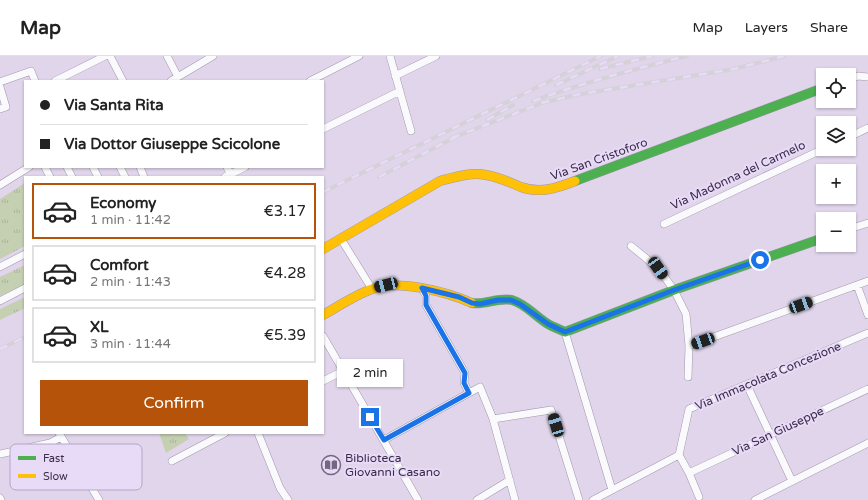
<!DOCTYPE html>
<html lang="en">
<head>
<meta charset="utf-8">
<style>
	body { margin:0; font-family:"Varela Round",sans-serif; background:#f6f6f6; color:#222; height:100vh; display:flex; flex-direction:column; font-size:15px; white-space:nowrap }
	* { box-sizing:border-box; margin:0 }
	p { font-size:13px; color:#767676 }
	.icon { flex:none; width:22px; height:22px; fill:none; stroke:currentColor; stroke-width:2; stroke-linecap:round; stroke-linejoin:round }
	.map { position:relative; flex:1; overflow:hidden }
	.side { position:absolute; left:24px; top:120px; width:300px; height:258px; display:flex; flex-direction:column; background:#fff; border-radius:0px; box-shadow:0 1px 3px #0004 }
	.side>* { flex:none }
	.top-card { position:absolute; left:24px; top:24px; width:300px; height:88px; border-radius:0px; box-shadow:0 1px 3px #0004; display:grid; align-content:center; height:88px; padding:0 16px; background:#fff }
	.controls { position:absolute; left:816px; top:12px; display:grid; gap:8px }
	.controls a { display:grid; place-items:center; width:40px; height:40px; border-radius:0px; background:#fff; box-shadow:0 1px 3px #0004; font-size:20px }
	.end { position:absolute; width:18px; height:18px; margin:-9px; border:5px solid #1a73e8; background:#fff; box-shadow:0 0 0 2px #fff }
	.from { border-radius:50% }
	.bubble { position:absolute; height:28px; border-radius:0px; background:#fff; box-shadow:0 1px 3px #0004; font-size:13px; font-weight:600; line-height:28px; text-align:center }
	.car { position:absolute; width:12px; height:24px; margin:-12px -6px; border-radius:5px; box-shadow:0 0 3px 1px #0007; background:linear-gradient(#222 24%,#8ab4d8 0 40%,#222 0 76%,#8ab4d8 0 86%,#222 0) }
	.top-card b { display:flex; align-items:center; gap:14px; height:38px; font-size:15px }
	.top-card b+b { border-top:1px solid #e0e0e0 }
	.top-card i { width:10px; height:10px; background:#222 }
	ul { padding:7px 0 0; list-style:none }
	li { display:flex; align-items:center; gap:12px; height:56px; margin:0 8px 6px; padding:0 8px; border:2px solid #e0e0e0; border-radius:0px }
	li div { flex:1 }
	li b { display:block; font-size:15px }
	li em { font-style:normal; font-weight:600 }
	li.on { border-color:#b45309 }
	li>.icon { width:36px; height:36px; stroke-width:1.5 }
	.action { display:flex; gap:8px; margin-top:auto; padding:8px 16px }
	.action a { flex:1; height:46px; border-radius:0px; background:#b45309; color:#fff; font-size:16px; font-weight:600; line-height:46px; text-align:center }
	header { display:flex; align-items:center; gap:24px; box-sizing:border-box; height:56px; padding:0 20px; background:#fff; border-bottom:1px solid #e0e0e0 }
	header strong { font-size:19px }
	nav { display:flex; gap:22px; margin-inline-start:auto; font-size:14px }
	.map>svg:first-child { display:block }
	.grass { fill:url(#grass-tufts) }
	.lines { fill:none; stroke-linecap:round; stroke-linejoin:round }
	.street-casing { stroke:#a297ad; stroke-width:8 }
	.fast-casing { stroke:#a297ad; stroke-width:10 }
	.slow-casing { stroke:#a297ad; stroke-width:10 }
	.street { stroke:#faf9fc; stroke-width:7 }
	.fast { stroke:#4caf50; stroke-width:9 }
	.slow { stroke:#ffc107; stroke-width:9 }
	.rail-casing { stroke:#d5d1d8; stroke-width:4 }
	.rail { stroke:#e8dbf8; stroke-width:2.5; stroke-dasharray:8; stroke-linecap:butt }
	.route { stroke:#1a73e8; stroke-width:5 }
	.labels { text-anchor:middle; dominant-baseline:central; stroke-width:4; stroke-linejoin:round; paint-order:stroke }
	.street-label { font-size:12px; fill:#3a2c48; stroke:#e8dbf8 }
	.poi-label { font-size:12px; fill:#3a2c48; stroke:#e8dbf8; text-anchor:start }
	.key { fill:#e8dbf8; stroke:#b4a6c3; stroke-width:1 }
	.key-label { font-size:11px; fill:#3a2c48 }
</style>
</head>
<body>
<header>
<strong>Map</strong>
<nav><a>Map</a><a>Layers</a><a>Share</a></nav>
</header>
<div class="map">
<svg width="868" height="444" viewBox="0 0 868 444">
	<defs>
		<pattern id="grass-tufts" width="24" height="20" patternUnits="userSpaceOnUse"><rect width="24" height="20" fill="#c5d0b2"/><path d="M3 7l-1-3M5 7V3M7 7l1-3M15 17l-1-3M17 17v-4M19 17l1-3" fill="none" stroke="#aab39b"/></pattern>
	</defs>
	<rect width="100%" height="100%" fill="#e0d5eb"/>
	<!-- grass -->
	<path class="grass" d="M25,127V190L0,203V143Z
		M25,209V228L0,240V221Z
		M25,241V252L0,264V253Z
		M159,377H185L189,383L166,397Z"/>
	<g class="lines">
		<defs>
			<path id="street" d="M110,0L123,25
				M167,0L178,21
				M390,0L411,75
				M395,20L436,0
				M849,23L858,20L868,21
				M55,25L105,0
				M171,25L213,0
				M310,25L359,0
				M0,26L31,15L35,25
				M0,31L6,51L0,53
				M323,73L400,35
				M849,81L868,72
				M45,111L50,121
				M67,111L72,121
				M93,111L98,121
				M120,111L125,121
				M140,111L144,121
				M227,111L230,118
				M225,121L245,111
				M0,129L29,111
				M664,168L823,93
				M849,173L868,167
				M341,183L372,233
				M631,190L658,212L674,234L686,258L689,290L688,321
				M0,211L25,198
				M857,229L868,259
				M422,232L426,240V249L465,317L464,327L469,337L480,331L493,363L515,444
				M0,245L25,232
				M565,276L612,434
				M323,280L418,444
				M689,290L868,225
				M323,325L343,315
				M747,329L792,425
				M493,363L551,354L579,444
				M59,377L99,444
				M258,377L280,432L288,444
				M384,384L469,337
				M0,398L50,387L61,381
				M679,399L689,353L868,277
				M172,405L225,377
				M689,417L868,333
				M0,442L1,444
				M477,444L510,424
				M593,444L679,399L689,417L699,441
				M755,444L868,387"/>
			<path id="fast" d="M575,125L823,32
				M472,247C485,249 499,241 512,244C526,248 536,261 548,268C553,271 559,273 565,276L674,234L823,182"/>
			<path id="slow" d="M323,193L440,125C455,121 470,116 486,119C499,121 509,126 521,131C540,138 557,132 575,125
				M323,259C339,250 355,239 372,233C398,223 447,236 472,247"/>
		</defs>
		<!-- street casing -->
		<use href="#street" class="street-casing"/>
		<!-- fast casing -->
		<use href="#fast" class="fast-casing"/>
		<!-- slow casing -->
		<use href="#slow" class="slow-casing"/>
		<!-- street -->
		<use href="#street" class="street"/>
		<!-- fast -->
		<use href="#fast" class="fast"/>
		<!-- slow -->
		<use href="#slow" class="slow"/>
		<defs>
			<path id="rail" d="M600,13L652,0
				M556,29L618,0
				M533,45C585,26 635,13 687,0
				M487,64L513,49
				M452,82L542,47L575,39L734,13L784,0
				M379,121L457,80
				M323,136L601,0
				M0,293L25,281"/>
		</defs>
		<!-- rail casing -->
		<use href="#rail" class="rail-casing"/>
		<!-- rail -->
		<use href="#rail" class="rail"/>
	</g>
	<g class="lines">
		<!-- route -->
		<path class="route" d="M370,361L384,384L469,337L464,327L465,317L426,249V240L422,232L459,241L472,247L480,248L498,244H511L520,248L548,268L565,276L674,234L760,204"/>
	</g>
	<!-- icons -->
	<defs>
		<symbol id="library-ring" viewBox="-11 -11 22 22"><circle r="9.5" fill="#e8dbf8" stroke="#746781" stroke-width="1.5"/><path d="M-6-4Q-3-5.5-.7-3.5V5Q-3 3-6 4ZM6-4Q3-5.5 .7-3.5V5Q3 3 6 4Z" fill="#746781"/></symbol>
	</defs>
	<g fill-rule="evenodd">
		<use href="#library-ring" x="320" y="398" width="22" height="22"/>
	</g>
	<g class="labels">
		<!-- street labels -->
		<g class="street-label">
			<text transform="translate(599 103) rotate(-20)">Via San Cristoforo</text>
			<text transform="translate(738 119) rotate(-25)">Via Madonna del Carmelo</text>
			<text transform="translate(768 320) rotate(-23)">Via Immacolata Concezione</text>
			<text transform="translate(778 375) rotate(-25)">Via San Giuseppe</text>
		</g>
		<!-- poi labels -->
		<g class="poi-label">
			<text x="345" y="402">Biblioteca<tspan x="345" dy="14">Giovanni Casano</tspan></text>
		</g>
	</g>
	<!-- legend -->
	<rect x="10" y="388" width="132" height="46" rx="6" class="key"/>
	<rect x="18" y="400" width="18" height="4" fill="#4caf50"/>
	<rect x="18" y="418" width="18" height="4" fill="#ffc107"/>
	<g class="key-label">
		<text x="43" y="406">Fast</text>
		<text x="43" y="424">Slow</text>
	</g>
</svg>
<div class="controls">
<a><svg class="icon" aria-label="locate" viewBox="0 0 24 24"><circle cx="12" cy="12" r="6"/><path d="M12 2v4M12 18v4M2 12h4M18 12h4"/></svg></a>
<a><svg class="icon" aria-label="layers" viewBox="0 0 24 24"><path d="M12 4l9 5-9 5-9-5zM3 14l9 5 9-5"/></svg></a>
<a>+</a>
<a>−</a>
</div>
<i class="end from" style="left:760px;top:204px"></i>
<i class="end" style="left:370px;top:361px"></i>
<div class="bubble" style="left:337px;top:303px;width:66px">2 min</div>
<i class="car" style="left:658px;top:212px;rotate:145deg"></i>
<i class="car" style="left:386px;top:229px;rotate:256deg"></i>
<i class="car" style="left:801px;top:249px;rotate:70deg"></i>
<i class="car" style="left:703px;top:285px;rotate:250deg"></i>
<i class="car" style="left:556px;top:369px;rotate:343deg"></i>
<div class="top-card">
<b><i class="from"></i>Via Santa Rita</b>
<b><i></i>Via Dottor Giuseppe Scicolone</b>
</div>
<section class="side">
<ul>
<li class="on"><svg class="icon" aria-label="car" viewBox="0 0 24 24"><path d="M5 17H2v-5l4-1 3-4h7l3 4 3 1v5h-3M9 17h6M6 11h13"/><circle cx="7" cy="17" r="2"/><circle cx="17" cy="17" r="2"/></svg><div><b>Economy</b><p>1 min · 11:42</p></div><em>€3.17</em></li>
<li><svg class="icon" aria-label="car" viewBox="0 0 24 24"><path d="M5 17H2v-5l4-1 3-4h7l3 4 3 1v5h-3M9 17h6M6 11h13"/><circle cx="7" cy="17" r="2"/><circle cx="17" cy="17" r="2"/></svg><div><b>Comfort</b><p>2 min · 11:43</p></div><em>€4.28</em></li>
<li><svg class="icon" aria-label="car" viewBox="0 0 24 24"><path d="M5 17H2v-5l4-1 3-4h7l3 4 3 1v5h-3M9 17h6M6 11h13"/><circle cx="7" cy="17" r="2"/><circle cx="17" cy="17" r="2"/></svg><div><b>XL</b><p>3 min · 11:44</p></div><em>€5.39</em></li>
</ul>
<div class="action"><a>Confirm</a></div>
</section>
</div>
</body>
</html>
